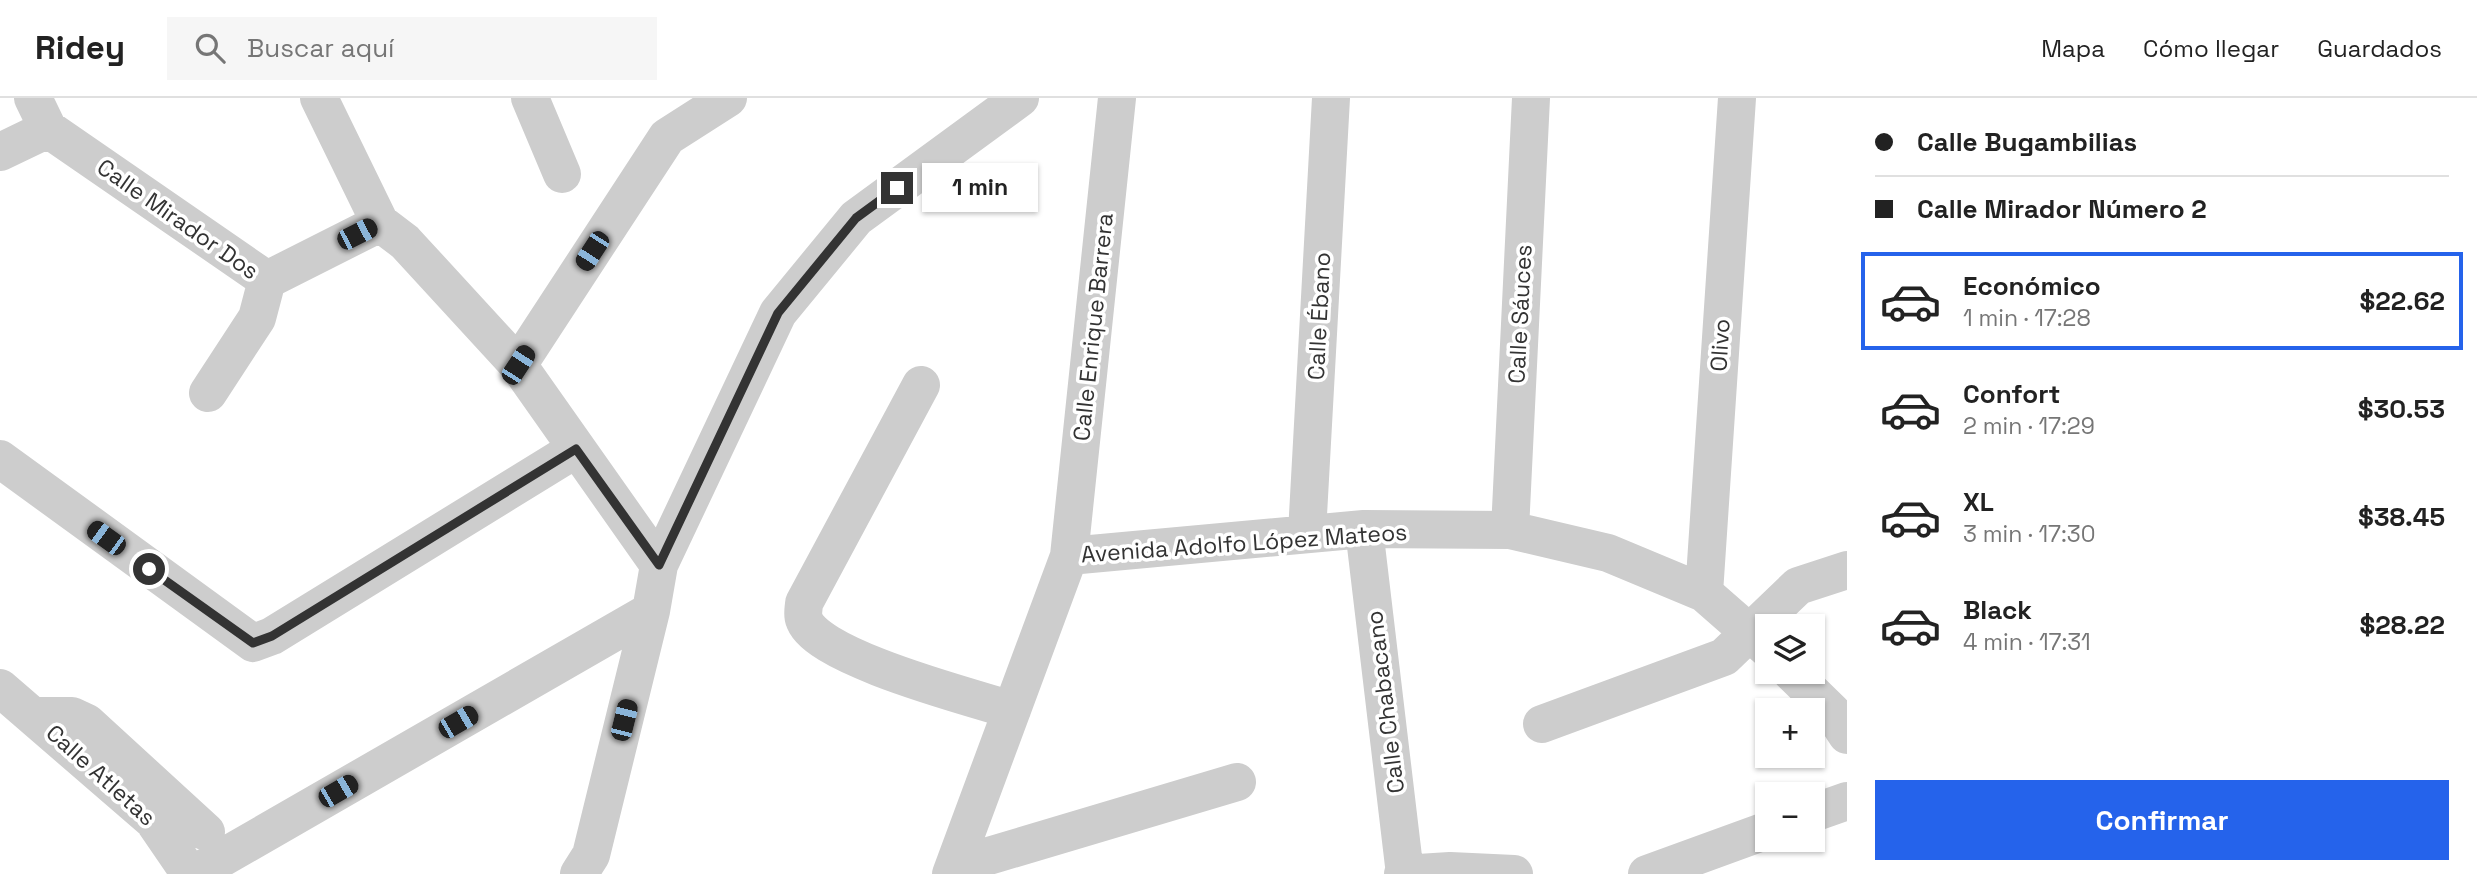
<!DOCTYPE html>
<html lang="es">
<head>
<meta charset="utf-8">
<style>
	body { margin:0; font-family:"Space Grotesk",sans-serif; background:#f6f6f6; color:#222; height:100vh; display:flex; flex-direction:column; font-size:26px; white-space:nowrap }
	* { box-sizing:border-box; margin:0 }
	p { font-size:23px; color:#767676 }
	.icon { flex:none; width:38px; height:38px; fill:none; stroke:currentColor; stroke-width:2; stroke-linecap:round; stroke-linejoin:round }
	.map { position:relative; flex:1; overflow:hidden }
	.sheet { display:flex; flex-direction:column; background:#fff; width:630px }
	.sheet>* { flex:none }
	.hud { display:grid; align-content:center; height:154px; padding:0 28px; background:#fff }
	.tools { position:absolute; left:1755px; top:516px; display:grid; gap:14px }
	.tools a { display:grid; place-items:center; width:70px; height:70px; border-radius:0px; background:#fff; box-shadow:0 2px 5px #0004; font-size:35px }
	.end { position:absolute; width:32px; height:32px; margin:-16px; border:9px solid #333; background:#fff; box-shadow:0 0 0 4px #fff }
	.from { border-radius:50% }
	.bubble { position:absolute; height:49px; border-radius:0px; background:#fff; box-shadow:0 2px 5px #0004; font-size:23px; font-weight:700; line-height:49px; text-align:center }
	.car { position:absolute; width:21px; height:42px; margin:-21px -10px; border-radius:9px; box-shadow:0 0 5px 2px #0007; background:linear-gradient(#222 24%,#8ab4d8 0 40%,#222 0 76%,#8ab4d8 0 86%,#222 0) }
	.hud b { display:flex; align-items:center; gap:24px; height:66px; font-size:26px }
	.hud b+b { border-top:2px solid #e0e0e0 }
	.hud i { width:18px; height:18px; background:#222 }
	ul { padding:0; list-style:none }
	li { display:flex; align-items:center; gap:21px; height:98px; margin:0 14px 10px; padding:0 14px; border:4px solid transparent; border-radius:0px }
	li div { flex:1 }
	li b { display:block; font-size:26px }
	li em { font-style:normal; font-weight:700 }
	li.current { border-color:#2563eb }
	li>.icon { width:63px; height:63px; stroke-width:1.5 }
	.action { display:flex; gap:14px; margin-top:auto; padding:14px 28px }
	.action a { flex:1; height:80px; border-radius:0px; background:#2563eb; color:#fff; font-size:28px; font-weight:700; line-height:80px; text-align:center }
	header { display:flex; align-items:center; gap:42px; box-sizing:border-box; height:98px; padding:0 35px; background:#fff; border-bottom:2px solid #e0e0e0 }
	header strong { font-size:33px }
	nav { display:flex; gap:38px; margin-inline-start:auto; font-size:24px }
	.search { width:490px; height:63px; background:#f6f6f6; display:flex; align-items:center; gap:18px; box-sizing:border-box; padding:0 24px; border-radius:0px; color:#767676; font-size:26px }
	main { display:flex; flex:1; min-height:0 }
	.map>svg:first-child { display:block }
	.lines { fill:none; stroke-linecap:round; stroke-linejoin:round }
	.minor { stroke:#cdcdcd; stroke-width:38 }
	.route { stroke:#333; stroke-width:9 }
	.labels { text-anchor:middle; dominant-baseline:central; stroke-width:7; stroke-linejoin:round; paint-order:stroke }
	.street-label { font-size:23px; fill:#333; stroke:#fff }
</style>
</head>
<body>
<header>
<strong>Ridey</strong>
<div class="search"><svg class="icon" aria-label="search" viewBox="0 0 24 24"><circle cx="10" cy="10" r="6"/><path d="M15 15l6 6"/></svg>Buscar aquí</div>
<nav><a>Mapa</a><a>Cómo llegar</a><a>Guardados</a></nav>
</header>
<main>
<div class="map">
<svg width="1847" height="776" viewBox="0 0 1847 776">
	<rect width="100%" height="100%" fill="#fff"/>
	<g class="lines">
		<!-- minor -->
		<path class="minor" d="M33,0L48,31L267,182
			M319,0L380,125L405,144L518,267L659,467
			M530,0L562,76
			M0,54L48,31
			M267,182L380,125
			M518,267L667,39L728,0
			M921,287L804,505C804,509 802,517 804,521C814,559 974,600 1012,612
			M208,295L257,220L267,182
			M0,361L253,545L272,538L576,351
			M1364,431L1405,776
			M1510,432L1531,0
			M1307,435L1331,0
			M1069,458L1364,431L1510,432L1608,455L1704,495L1768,551
			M1704,495L1737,0
			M1791,574L1832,614L1847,637
			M0,590L153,722L190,776
			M36,618H72L87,625L206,734
			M1542,626L1724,559L1798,488L1847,472
			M1813,715L1847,703
			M955,768L1237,684
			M194,776L651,513
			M579,776L591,757L651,513L659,467L778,215L856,120L1020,0
			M951,776L1069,458L1117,0
			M1403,776L1450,773L1514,776
			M1647,776L1768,732"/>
	</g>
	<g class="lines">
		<!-- route -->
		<path class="route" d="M149,471L253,545L272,538L576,351L659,467L778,215L856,120L897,90"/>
	</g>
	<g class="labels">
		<!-- street labels -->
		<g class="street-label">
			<text transform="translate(178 121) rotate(35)">Calle Mirador Dos</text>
			<text transform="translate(1520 216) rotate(-87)">Calle Sáuces</text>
			<text transform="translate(1319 218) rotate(-87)">Calle Ébano</text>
			<text transform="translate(1093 229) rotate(-84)">Calle Enrique Barrera</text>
			<text transform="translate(1720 247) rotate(-86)">Olivo</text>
			<text transform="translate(1244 445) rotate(-4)">Avenida Adolfo López Mateos</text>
			<text transform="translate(1385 604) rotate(-97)">Calle Chabacano</text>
			<text transform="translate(101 677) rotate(42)">Calle Atletas</text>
		</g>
	</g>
</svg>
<div class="tools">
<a><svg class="icon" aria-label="layers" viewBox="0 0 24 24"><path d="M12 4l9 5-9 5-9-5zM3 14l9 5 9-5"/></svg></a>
<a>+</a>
<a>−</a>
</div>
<i class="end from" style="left:149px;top:471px"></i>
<i class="end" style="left:897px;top:90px"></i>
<div class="bubble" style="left:922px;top:65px;width:116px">1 min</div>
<i class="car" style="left:357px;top:136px;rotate:63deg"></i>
<i class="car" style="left:592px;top:153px;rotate:213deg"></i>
<i class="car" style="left:518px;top:267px;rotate:33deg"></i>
<i class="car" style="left:106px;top:440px;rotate:306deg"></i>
<i class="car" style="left:624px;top:622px;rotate:14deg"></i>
<i class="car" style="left:458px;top:624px;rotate:60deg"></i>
<i class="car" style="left:338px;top:693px;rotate:60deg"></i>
</div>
<section class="sheet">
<div class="hud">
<b><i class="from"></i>Calle Bugambilias</b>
<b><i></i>Calle Mirador Número 2</b>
</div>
<ul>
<li class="current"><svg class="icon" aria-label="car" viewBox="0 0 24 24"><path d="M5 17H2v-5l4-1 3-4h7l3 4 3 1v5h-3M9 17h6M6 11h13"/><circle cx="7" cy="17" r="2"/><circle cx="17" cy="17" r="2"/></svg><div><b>Económico</b><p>1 min · 17:28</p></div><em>$22.62</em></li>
<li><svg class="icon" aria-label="car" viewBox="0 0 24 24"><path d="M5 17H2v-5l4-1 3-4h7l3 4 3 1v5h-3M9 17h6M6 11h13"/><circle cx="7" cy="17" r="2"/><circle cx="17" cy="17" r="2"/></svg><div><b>Confort</b><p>2 min · 17:29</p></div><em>$30.53</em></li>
<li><svg class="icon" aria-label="car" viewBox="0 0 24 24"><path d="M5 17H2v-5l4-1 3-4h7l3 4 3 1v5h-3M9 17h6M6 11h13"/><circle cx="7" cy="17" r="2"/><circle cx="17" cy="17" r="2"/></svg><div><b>XL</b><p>3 min · 17:30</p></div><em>$38.45</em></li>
<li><svg class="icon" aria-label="car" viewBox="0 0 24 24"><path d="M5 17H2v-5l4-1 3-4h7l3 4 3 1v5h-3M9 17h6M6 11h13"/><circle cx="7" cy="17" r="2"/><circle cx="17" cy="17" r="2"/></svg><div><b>Black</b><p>4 min · 17:31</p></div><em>$28.22</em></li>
</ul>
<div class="action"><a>Confirmar</a></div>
</section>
</main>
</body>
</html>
